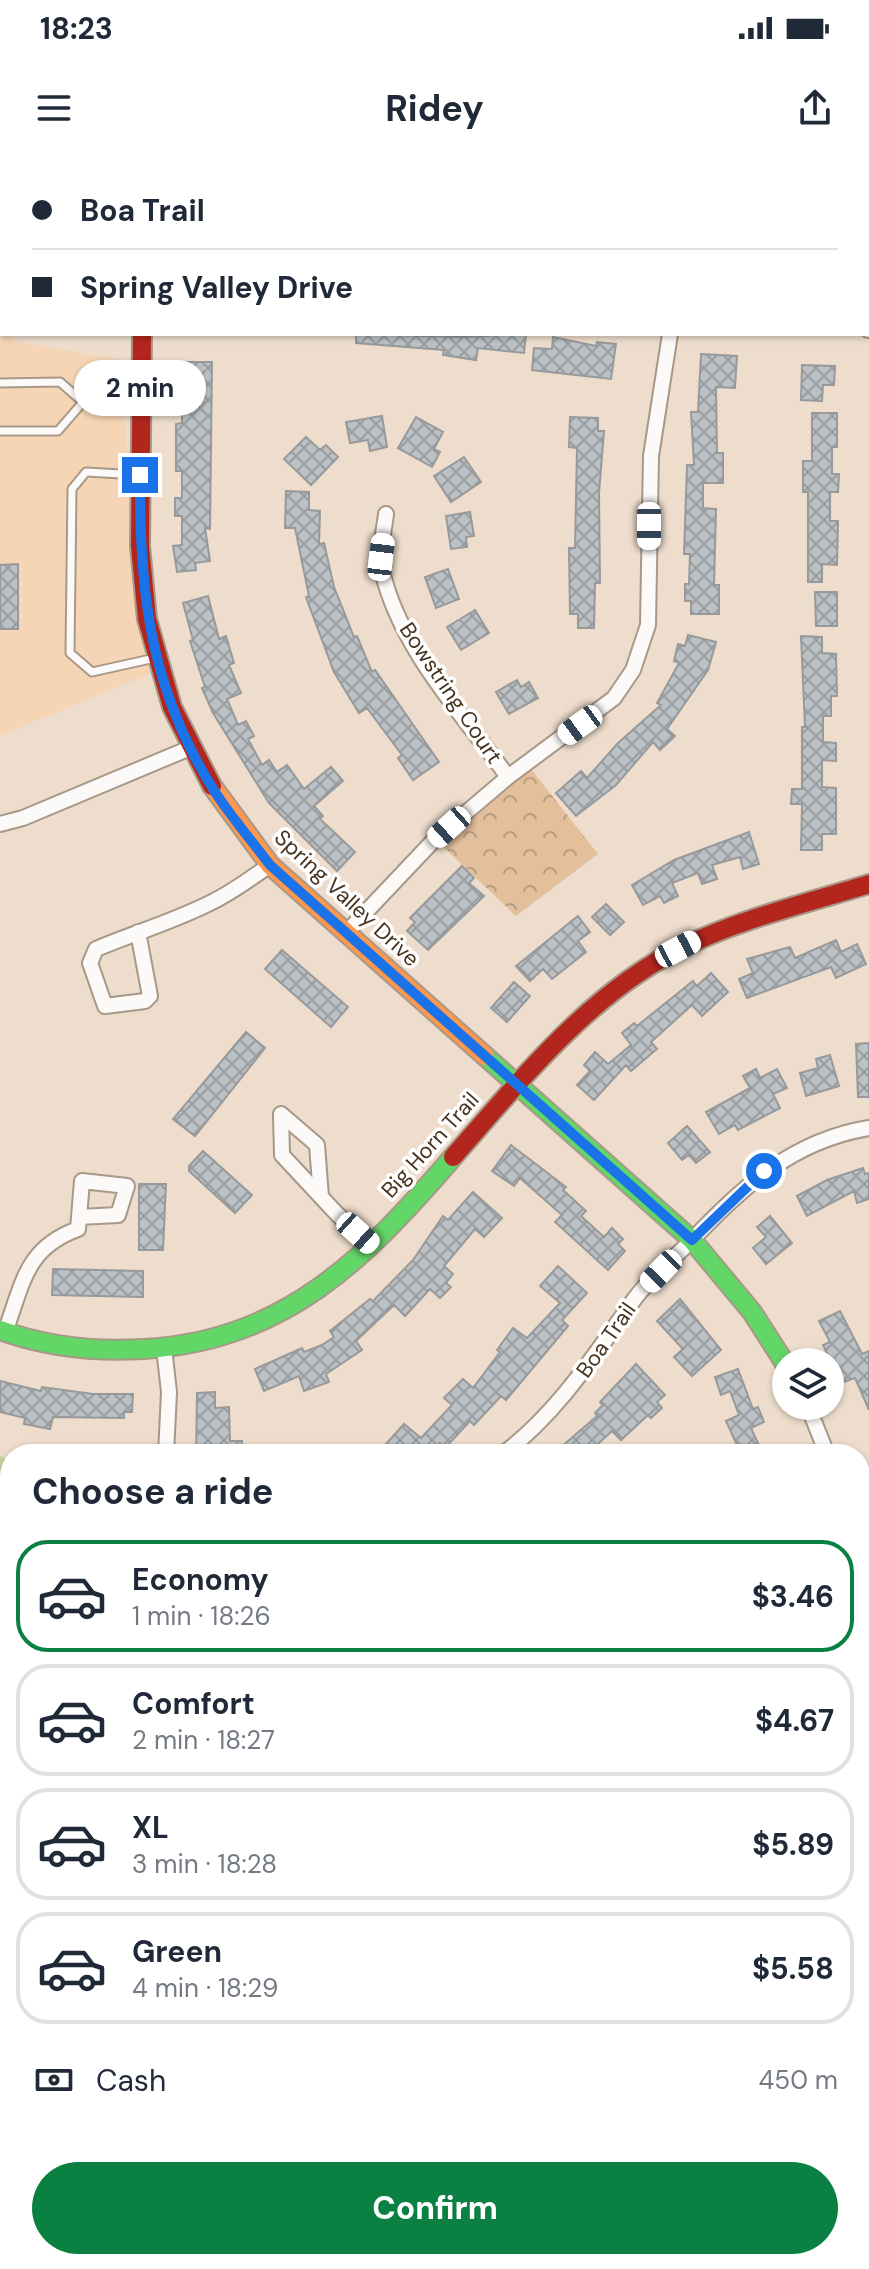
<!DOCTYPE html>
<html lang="en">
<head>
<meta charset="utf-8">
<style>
	body { margin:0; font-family:"DM Sans",sans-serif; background:#f2f2f3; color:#1f2937; height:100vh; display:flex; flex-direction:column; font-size:30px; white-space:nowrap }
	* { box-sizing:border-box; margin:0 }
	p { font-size:26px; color:#747a83 }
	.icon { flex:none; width:44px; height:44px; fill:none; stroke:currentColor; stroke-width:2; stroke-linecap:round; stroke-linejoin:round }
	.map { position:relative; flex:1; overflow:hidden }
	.panel { position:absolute; left:0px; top:1284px; width:870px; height:826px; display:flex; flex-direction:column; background:#fff; border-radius:32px 32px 0 0; box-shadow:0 2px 6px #0004 }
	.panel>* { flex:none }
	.hud { position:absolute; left:0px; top:0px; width:870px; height:176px; box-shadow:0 2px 6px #0004; display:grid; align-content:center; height:176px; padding:0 32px; background:#fff }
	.buttons { position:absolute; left:772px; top:1188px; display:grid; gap:16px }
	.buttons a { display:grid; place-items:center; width:72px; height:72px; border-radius:50%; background:#fff; box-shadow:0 2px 6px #0004; font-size:40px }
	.end { position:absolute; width:36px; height:36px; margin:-18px; border:10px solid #1a73e8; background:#fff; box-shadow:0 0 0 4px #fff }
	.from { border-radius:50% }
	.bubble { position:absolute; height:56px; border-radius:28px; background:#fff; box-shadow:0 2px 6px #0004; font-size:26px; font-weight:700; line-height:56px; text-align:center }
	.car { position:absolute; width:24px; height:48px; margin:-24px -12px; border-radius:10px; box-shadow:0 0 6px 2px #0007; background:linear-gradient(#fff 24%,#345 0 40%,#fff 0 76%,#345 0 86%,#fff 0) }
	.hud b { display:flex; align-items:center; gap:28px; height:76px; font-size:30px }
	.hud b+b { border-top:2px solid #e0e1e3 }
	.hud i { width:20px; height:20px; background:#1f2937 }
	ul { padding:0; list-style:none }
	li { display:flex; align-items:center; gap:24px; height:112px; margin:0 16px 12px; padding:0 16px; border:4px solid #e0e1e3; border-radius:32px }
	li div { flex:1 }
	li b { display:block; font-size:30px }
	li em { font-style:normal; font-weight:700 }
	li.active { border-color:#0b8043 }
	li>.icon { width:72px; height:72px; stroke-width:1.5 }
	h2 { padding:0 32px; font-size:36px; line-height:96px }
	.pay { display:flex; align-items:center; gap:20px; height:88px; padding:0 32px; font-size:30px }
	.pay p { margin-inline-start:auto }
	.action { display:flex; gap:16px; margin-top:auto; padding:16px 32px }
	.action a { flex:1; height:92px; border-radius:48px; background:#0b8043; color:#fff; font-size:32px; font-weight:700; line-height:92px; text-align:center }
	.status { display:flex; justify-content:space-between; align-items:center; height:56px; padding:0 40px; background:#fff; direction:ltr }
	.status svg { height:22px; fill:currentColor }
	header { display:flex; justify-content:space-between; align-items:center; height:104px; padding:0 32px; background:#fff; font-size:36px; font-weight:700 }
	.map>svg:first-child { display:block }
	.built { fill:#f5d5b5 }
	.park { fill:url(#park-crowns) }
	.water { fill:url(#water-waves) }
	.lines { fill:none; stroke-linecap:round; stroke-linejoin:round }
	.stream { stroke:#c5d898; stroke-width:5 }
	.building { fill:url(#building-cross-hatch); stroke:#97999a; stroke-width:2 }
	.lane-casing { stroke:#a89887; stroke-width:11 }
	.street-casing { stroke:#a89887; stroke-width:18 }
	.fast-casing { stroke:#a89887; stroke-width:22 }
	.slow-casing { stroke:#a89887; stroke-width:22 }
	.jam-casing { stroke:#a89887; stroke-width:22 }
	.lane { stroke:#fcfaf8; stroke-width:7 }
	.street { stroke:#fcfaf8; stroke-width:14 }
	.fast { stroke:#63d668; stroke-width:18 }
	.slow { stroke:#ff974d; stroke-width:18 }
	.jam { stroke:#b3261e; stroke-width:18 }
	.route { stroke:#1a73e8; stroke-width:10 }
	.labels { text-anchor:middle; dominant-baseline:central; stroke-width:7; stroke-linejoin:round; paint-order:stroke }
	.street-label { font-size:22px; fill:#47331f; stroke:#fff }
</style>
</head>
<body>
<div class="status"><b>18:23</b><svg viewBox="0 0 49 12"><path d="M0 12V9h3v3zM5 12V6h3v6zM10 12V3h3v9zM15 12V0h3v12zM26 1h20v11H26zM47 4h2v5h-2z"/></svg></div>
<header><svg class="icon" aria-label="menu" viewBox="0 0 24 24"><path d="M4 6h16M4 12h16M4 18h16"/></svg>Ridey<svg class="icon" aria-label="share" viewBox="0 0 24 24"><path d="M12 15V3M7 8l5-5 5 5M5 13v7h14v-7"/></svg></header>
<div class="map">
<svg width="869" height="2109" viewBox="0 0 869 2109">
	<defs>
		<pattern id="park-crowns" width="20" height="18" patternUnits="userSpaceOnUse" patternTransform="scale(2)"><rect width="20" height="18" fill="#e3bf9c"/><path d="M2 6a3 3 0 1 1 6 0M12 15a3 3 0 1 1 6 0" fill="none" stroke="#ba9c7f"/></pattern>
		<pattern id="water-waves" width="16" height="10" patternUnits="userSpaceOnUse" patternTransform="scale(2)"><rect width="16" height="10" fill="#c5d898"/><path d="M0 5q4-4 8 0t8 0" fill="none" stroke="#abba83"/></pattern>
		<pattern id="building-cross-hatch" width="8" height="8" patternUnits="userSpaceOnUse" patternTransform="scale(2)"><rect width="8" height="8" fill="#bbc1c5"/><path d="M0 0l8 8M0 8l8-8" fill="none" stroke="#9a9d9f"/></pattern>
	</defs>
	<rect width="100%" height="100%" fill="#eeddcd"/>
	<!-- built -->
	<path class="built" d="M0,0H136L2,2V174H13L14,181L121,200L133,392L142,475L154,512L0,576Z"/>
	<!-- park -->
	<path class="park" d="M527,604L598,694L516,756L435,679Z
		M4,1772H10V2087Z
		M11,2100H141L145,2109H11Z"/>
	<!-- water -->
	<path class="water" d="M0,1296L10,1300V1668C0,1688 10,1723 6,1746L0,1751Z"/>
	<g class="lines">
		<!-- stream -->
		<path class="stream" d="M0,1760L10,1772
			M0,1849L10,1846"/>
	</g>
	<!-- building -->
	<path class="building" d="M356,174L462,177L526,174L524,193L478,188L476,200L443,195L444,190L356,183Z
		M553,177L596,186L597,182L616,184L611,219L532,210L534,188L552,189Z
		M701,194L737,196L735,228L716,227L717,293H723V323H703V348L716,349L714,425H719V454H691V441H685V424H689L690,394H684L687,305H694L691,252H698Z
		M176,202H212L210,369L205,368L210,401L195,403L196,410L177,412L173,386L182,385V356H175V338H182V311H176V264L182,263V231H176Z
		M802,205L835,206L834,225H823L822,241L801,240Z
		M812,253H837V287H832V314H839L838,332H830V361H838L837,405L822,404V422H808V332H803V301H812Z
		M382,256L387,287L370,291L368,280L350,283L346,262Z
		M416,257L443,272L434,289L440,292L432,307L398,288Z
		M570,257L598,258V271H604L599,333L600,423H595L594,468H578V454H570L569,388H575L577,288L569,287Z
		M306,277L320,290L326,285L338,297L311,325L284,299Z
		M464,297L481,322L451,342L434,316Z
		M286,331L309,332V350L320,351L319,384L324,383L334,427L354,477L357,476L372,512L375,510L439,602L413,620L398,598L402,595L367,548L359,553L334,512L306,437L309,436L295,368H285Z
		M470,352L474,376L466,377L467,387L451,389L446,356Z
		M18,404V469H0V405Z
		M448,409L459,439L436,448L425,417Z
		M815,432H837V466H816Z
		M208,436L219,479L226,476L234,503L229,505L241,533L227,539L238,565L246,561L254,576L248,579L262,605L269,600L277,612L287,605L304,629L331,607L343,621L314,646L323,656L320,659L355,692L337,711L269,643L213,553L202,528L205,527L190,481L193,480L183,443Z
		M475,450L489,473L461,490L447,467Z
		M688,475L716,482L708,510L667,569L675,576L660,590L653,582L616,625L576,656L556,633L581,611L587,618L618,583L661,545L657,543L679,503L674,501L678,484L685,486Z
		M801,476L822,477V493L836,494L837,536H831V556H823V582L836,583V601L822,600V627L836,628V674H822V690H801L802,644H791L792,629H802V567H805Z
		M517,520L521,527L529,522L538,538L509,554L496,532Z
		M749,672L759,704L743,709L740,697L712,705L717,719L702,724L698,713L672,723L678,736L664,743L660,736L643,745L632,725L674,700Z
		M462,706L474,718L469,723L484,736L428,790L407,771L415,762L410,758Z
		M606,744L624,762L610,775L592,757Z
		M578,756L590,772L578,781L586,792L552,819L543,809L530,821L516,806Z
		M836,780L841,792L857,784L866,804L836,818L831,807L747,838L739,819L753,813L747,799L790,787L795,798Z
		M282,790L348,847L331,867L265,809Z
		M711,813L728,832L702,856L692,845L651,882L657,889L631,911L626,905L594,940L577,925L590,911L584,905L595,892L608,904L631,885L622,873L634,863L637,866L693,821L697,826Z
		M514,822L530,836L507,862L491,848Z
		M246,872L265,888L195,976L173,959Z
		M869,883V937H858L856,884Z
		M830,895L839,926L806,936L800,913L818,908L816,899Z
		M756,909L760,918L777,909L787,928L773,934L780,948L738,970L735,965L719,974L706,952L750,928L743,916Z
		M687,966L710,992L696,1003L689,995L682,1000L668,983Z
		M511,985L566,1027L563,1030L586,1051L581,1056L604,1077L612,1068L623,1079L618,1084L625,1091L608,1110L555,1062L562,1055L520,1018L514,1026L492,1011Z
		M203,991L252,1035L235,1053L189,1011V1006Z
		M863,1008L865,1014L869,1013V1039L857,1043L854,1031L807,1056L797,1036L827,1020Z
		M139,1024H166L163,1090H139Z
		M473,1032L502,1058L484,1077L475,1069L444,1106L453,1114L446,1123L451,1127L440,1138L430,1129L405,1156L394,1145L356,1181L362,1190L326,1214L329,1222L304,1231L299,1216L264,1231L255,1209L302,1188L304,1192L322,1185L334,1177L330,1171L370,1139L373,1141L413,1100L443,1056L448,1060Z
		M770,1056L792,1083L766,1104L753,1088L766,1077L757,1067Z
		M558,1106L587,1133L562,1160L568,1166L506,1240L501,1236L474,1265L470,1261L445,1288L440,1283L430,1294H377L404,1264L421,1278L452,1245L444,1238L463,1219L473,1228L500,1192L497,1190L513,1168L527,1178L560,1143L540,1126Z
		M53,1109L143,1111V1137L52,1135Z
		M680,1139L721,1190L692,1216L674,1197L683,1189L657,1161Z
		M840,1151L862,1194L869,1191V1250L855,1218L841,1223L823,1185L830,1182L819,1161Z
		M636,1204L665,1235L657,1242L662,1248L651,1258L648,1255L621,1280L612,1271L587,1294H553L597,1256L595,1253L603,1245L600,1242Z
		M738,1209L753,1249L758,1247L764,1262L751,1268L763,1294H741L726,1261L739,1255L730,1231L721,1235L715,1217Z
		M0,1221L41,1231L42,1227L93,1234H133L132,1252H124V1258L53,1257L50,1269L24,1264L25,1258L0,1252Z
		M215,1232V1248L229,1247L230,1281H242V1294H196L197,1233Z"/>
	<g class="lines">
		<defs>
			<path id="lane" d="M96,2V0
				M0,13H2
				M0,223L60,222L83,242H139
				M0,271H58L83,242
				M138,315L86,312L72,329L70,493L92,512L155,498"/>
			<path id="street" d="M152,0L154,2
				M165,2V0
				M868,170H869
				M386,354C384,372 378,393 382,410C399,487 463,555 508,617
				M0,664L23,658L190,588
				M138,772L150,836L145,841L105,846L90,803L96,789C134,773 175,761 212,742C233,732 251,718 270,705
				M346,773L435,679L508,617L614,538L633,510L648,465L651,296L670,174
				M281,954L282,995L337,1054L372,1086
				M281,954L317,985L321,1037
				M5,1172C23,1124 25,1088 78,1069L82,1021L127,1026L118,1055L79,1057
				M164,1188L169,1232L166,1294
				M808,1246L827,1294
				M503,1294C558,1252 593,1197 633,1141C648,1120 669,1102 688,1084C741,1029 790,981 869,968
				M860,1402L869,1457
				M860,1896H869
				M300,2109L316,2100
				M562,2109H625"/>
			<path id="fast" d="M762,0L783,2
				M485,896L692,1080L752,1152L786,1205
				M0,1170C47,1187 94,1192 144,1189C285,1181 365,1099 453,997"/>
			<path id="slow" d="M868,10H869
				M212,626L270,705L485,896"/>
			<path id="jam" d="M142,174L140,386L147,459L172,547L212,626
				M453,997C522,919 590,832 685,786C744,758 807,743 869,724"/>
		</defs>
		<!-- lane casing -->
		<use href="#lane" class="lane-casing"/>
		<!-- street casing -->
		<use href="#street" class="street-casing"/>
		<!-- fast casing -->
		<use href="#fast" class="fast-casing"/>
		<!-- slow casing -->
		<use href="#slow" class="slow-casing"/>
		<!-- jam casing -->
		<use href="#jam" class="jam-casing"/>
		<!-- lane -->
		<use href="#lane" class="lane"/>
		<!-- street -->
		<use href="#street" class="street"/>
		<!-- fast -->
		<use href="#fast" class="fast"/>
		<!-- slow -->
		<use href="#slow" class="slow"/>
		<!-- jam -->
		<use href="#jam" class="jam"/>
	</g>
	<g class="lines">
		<!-- route -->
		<path class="route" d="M140,315C139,432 150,530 215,632C232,658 252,681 270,705L692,1080L764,1011"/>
	</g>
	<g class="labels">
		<!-- street labels -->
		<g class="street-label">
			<text transform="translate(451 533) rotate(56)">Bowstring Court</text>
			<text transform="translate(347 738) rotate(43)">Spring Valley Drive</text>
			<text transform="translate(430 985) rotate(-48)">Big Horn Trail</text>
			<text transform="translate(606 1180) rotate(-55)">Boa Trail</text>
		</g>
	</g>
</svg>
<div class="buttons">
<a><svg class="icon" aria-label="layers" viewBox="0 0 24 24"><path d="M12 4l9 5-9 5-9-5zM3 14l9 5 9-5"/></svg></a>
</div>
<i class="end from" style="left:764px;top:1011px"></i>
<i class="end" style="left:140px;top:315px"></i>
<div class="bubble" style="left:74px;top:200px;width:132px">2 min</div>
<i class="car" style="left:649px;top:366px;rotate:180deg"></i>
<i class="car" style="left:381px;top:397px;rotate:7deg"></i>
<i class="car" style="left:580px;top:565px;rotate:234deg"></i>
<i class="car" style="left:449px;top:667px;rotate:228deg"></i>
<i class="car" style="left:678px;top:789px;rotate:62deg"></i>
<i class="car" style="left:358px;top:1073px;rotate:132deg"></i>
<i class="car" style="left:661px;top:1111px;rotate:224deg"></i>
<div class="hud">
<b><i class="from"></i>Boa Trail</b>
<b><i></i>Spring Valley Drive</b>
</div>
<section class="panel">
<h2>Choose a ride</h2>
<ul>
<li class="active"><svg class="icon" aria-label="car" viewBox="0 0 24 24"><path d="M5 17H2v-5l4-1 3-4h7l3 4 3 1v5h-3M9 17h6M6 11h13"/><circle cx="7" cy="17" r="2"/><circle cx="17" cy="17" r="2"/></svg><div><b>Economy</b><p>1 min · 18:26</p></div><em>$3.46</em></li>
<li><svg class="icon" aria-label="car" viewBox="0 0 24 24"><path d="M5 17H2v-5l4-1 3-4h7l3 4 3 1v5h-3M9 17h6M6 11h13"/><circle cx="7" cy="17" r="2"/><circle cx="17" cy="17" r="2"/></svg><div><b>Comfort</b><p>2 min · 18:27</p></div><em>$4.67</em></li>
<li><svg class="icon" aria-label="car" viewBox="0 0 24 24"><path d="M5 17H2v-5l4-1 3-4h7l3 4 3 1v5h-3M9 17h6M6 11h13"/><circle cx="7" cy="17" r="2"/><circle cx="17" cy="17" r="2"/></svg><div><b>XL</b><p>3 min · 18:28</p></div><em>$5.89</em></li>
<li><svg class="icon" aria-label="car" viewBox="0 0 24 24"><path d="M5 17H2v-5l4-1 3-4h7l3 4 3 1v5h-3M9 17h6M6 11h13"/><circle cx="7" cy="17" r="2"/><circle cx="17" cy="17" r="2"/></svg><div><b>Green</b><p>4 min · 18:29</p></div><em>$5.58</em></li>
</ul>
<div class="pay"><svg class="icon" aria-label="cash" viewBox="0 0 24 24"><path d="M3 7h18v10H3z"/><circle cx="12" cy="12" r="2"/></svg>Cash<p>450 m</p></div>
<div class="action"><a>Confirm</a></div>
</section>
</div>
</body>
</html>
